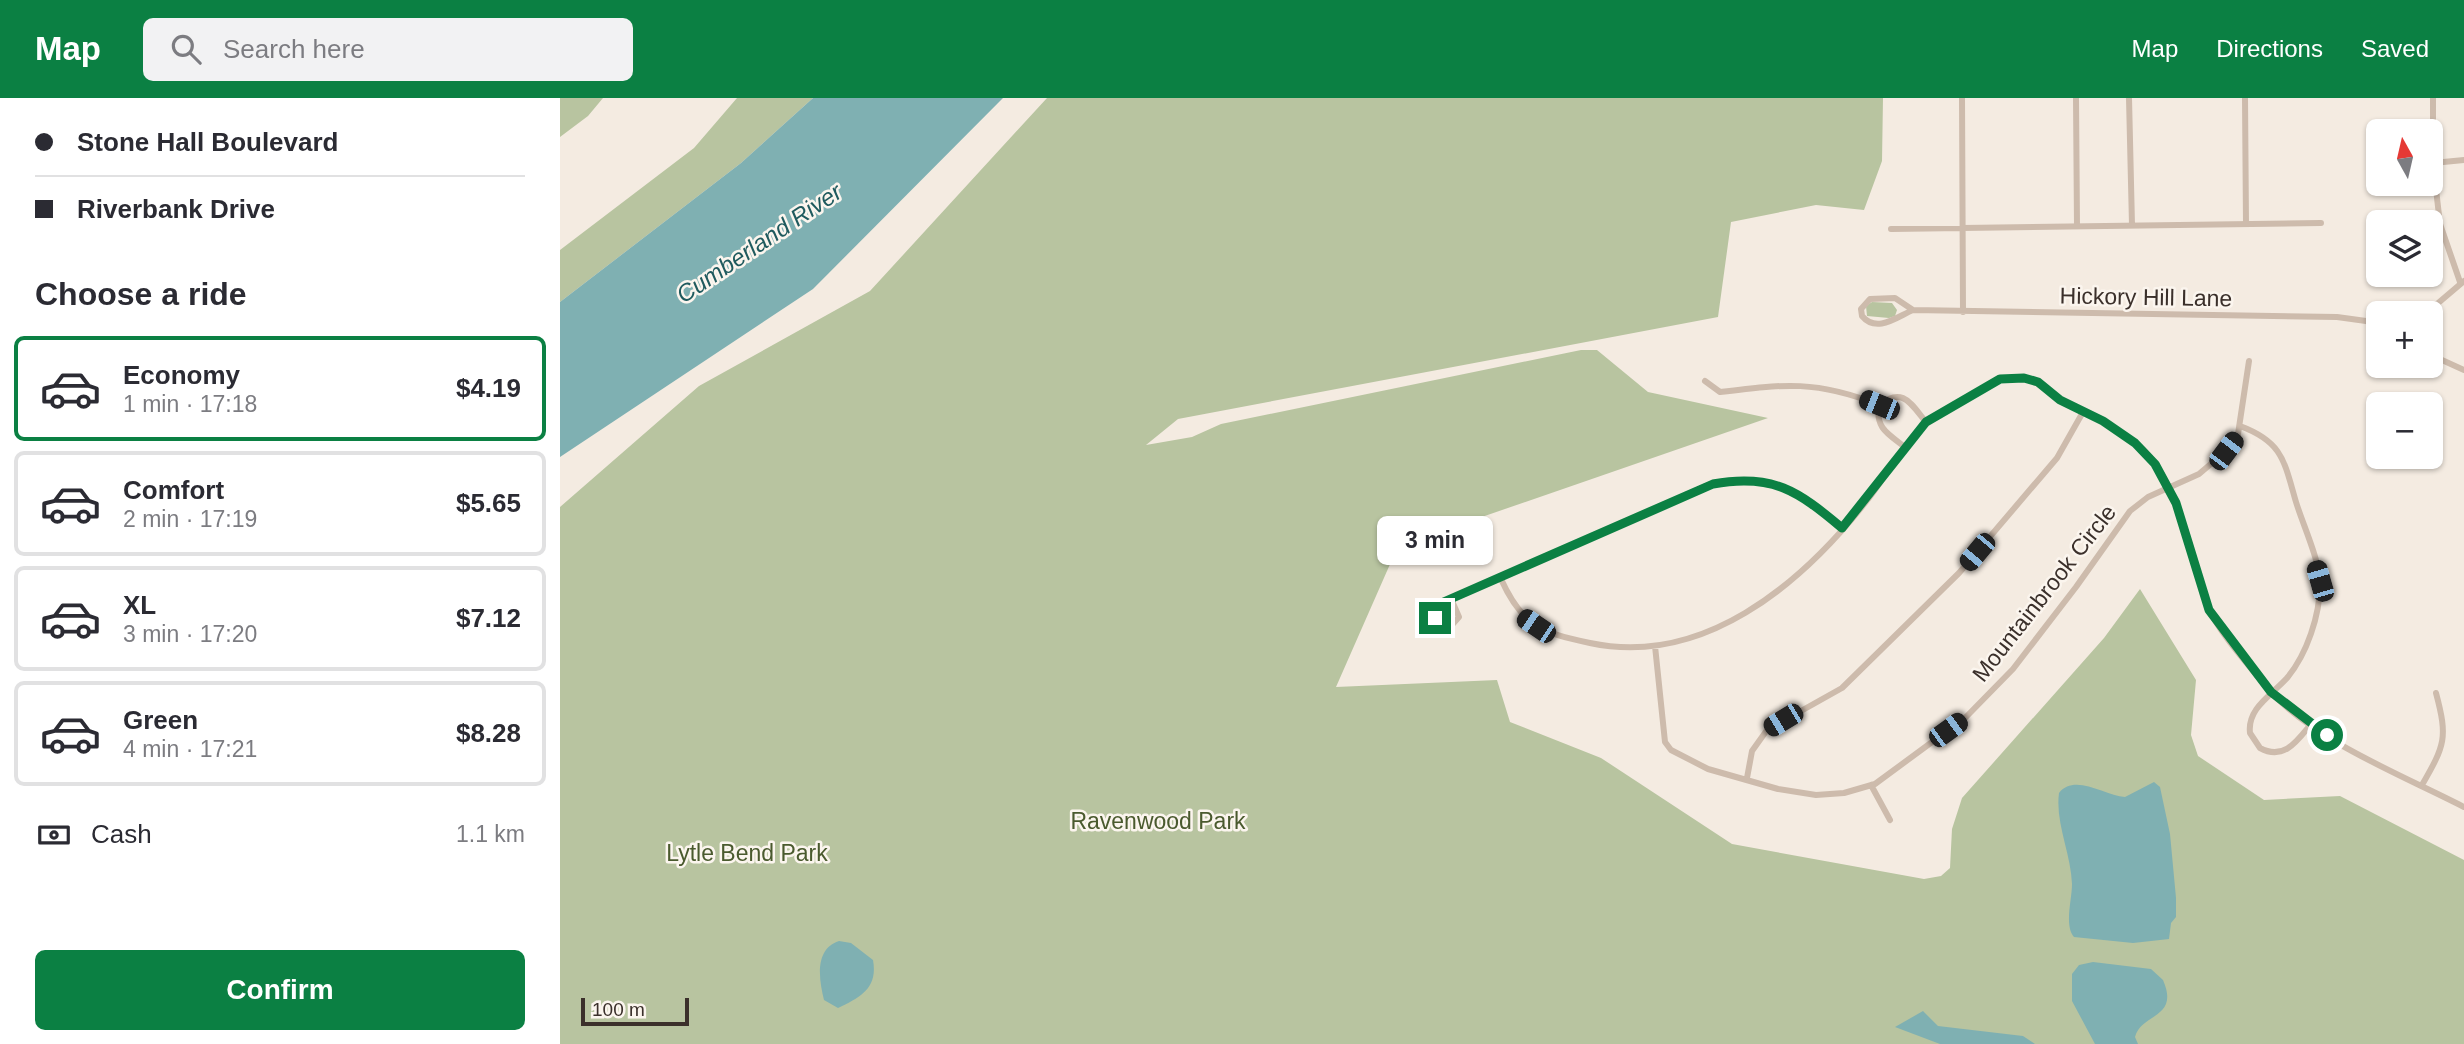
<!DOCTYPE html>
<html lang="en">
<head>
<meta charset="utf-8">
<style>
	body { margin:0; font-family:Arial,sans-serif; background:#f2f2f3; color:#2b2b33; height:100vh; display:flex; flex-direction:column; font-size:26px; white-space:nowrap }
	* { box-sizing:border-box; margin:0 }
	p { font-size:23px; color:#7c7c81 }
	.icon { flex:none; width:38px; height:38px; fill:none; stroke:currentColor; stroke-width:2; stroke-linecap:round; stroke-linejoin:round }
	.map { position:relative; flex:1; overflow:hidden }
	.details { display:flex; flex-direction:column; background:#fff; width:560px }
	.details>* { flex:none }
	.banner { display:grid; align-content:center; height:154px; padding:0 35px; background:#fff }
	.needle { width:46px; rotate:352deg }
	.controls { position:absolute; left:1806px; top:21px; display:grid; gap:14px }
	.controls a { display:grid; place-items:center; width:77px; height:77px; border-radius:10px; background:#fff; box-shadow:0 2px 5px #0004; font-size:35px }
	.scale { position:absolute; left:21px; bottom:18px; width:108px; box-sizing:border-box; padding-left:7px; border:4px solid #3b302b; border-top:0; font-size:19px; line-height:24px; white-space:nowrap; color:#3b302b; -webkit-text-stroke:5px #fbf5ee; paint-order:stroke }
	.end { position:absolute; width:32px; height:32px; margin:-16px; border:9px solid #0b8043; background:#fff; box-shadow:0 0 0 4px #fff }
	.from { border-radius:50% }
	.bubble { position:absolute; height:49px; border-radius:10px; background:#fff; box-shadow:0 2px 5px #0004; font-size:23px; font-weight:600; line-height:49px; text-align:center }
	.car { position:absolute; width:21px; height:42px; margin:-21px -10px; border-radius:9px; box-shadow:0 0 5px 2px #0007; background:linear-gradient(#222 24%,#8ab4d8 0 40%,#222 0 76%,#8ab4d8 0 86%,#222 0) }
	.banner b { display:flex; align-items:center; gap:24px; height:66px; font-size:26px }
	.banner b+b { border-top:2px solid #e1e1e2 }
	.banner i { width:18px; height:18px; background:#2b2b33 }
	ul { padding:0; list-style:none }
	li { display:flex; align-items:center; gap:21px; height:105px; margin:0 14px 10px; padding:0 21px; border:4px solid #e1e1e2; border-radius:10px }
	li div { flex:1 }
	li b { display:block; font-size:26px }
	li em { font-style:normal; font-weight:600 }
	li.active { border-color:#0b8043 }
	li>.icon { width:63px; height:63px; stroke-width:1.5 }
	h2 { padding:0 35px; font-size:32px; line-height:84px }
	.pay { display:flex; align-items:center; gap:18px; height:77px; padding:0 35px; font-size:26px }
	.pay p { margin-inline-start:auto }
	.action { display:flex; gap:14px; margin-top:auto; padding:14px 35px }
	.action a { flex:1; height:80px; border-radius:10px; background:#0b8043; color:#fff; font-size:28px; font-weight:600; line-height:80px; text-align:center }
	header { display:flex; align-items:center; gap:42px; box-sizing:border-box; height:98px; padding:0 35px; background:#0b8043; color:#fff }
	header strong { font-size:33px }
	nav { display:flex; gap:38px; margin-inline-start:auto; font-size:24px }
	.search { width:490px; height:63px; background:#f2f2f3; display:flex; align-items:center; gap:18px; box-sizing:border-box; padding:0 24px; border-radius:10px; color:#7c7c81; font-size:26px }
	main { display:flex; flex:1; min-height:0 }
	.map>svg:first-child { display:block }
	.green { fill:#b8c4a0 }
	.water { fill:#7fb0b2 }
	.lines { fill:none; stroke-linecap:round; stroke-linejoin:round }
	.street { stroke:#cdbbac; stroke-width:6 }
	.route { stroke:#0b8043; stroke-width:9 }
	.labels { text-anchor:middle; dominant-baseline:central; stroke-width:5; stroke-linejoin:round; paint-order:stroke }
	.street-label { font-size:23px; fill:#3b302b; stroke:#fbf5ee }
	.park-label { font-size:23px; fill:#4a5a2e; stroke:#fbf5ee }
	.water-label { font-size:24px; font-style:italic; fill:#1f5a5e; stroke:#fbf5ee }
</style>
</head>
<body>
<header>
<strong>Map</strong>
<div class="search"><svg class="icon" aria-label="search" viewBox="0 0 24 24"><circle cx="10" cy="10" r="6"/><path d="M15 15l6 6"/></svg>Search here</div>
<nav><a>Map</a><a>Directions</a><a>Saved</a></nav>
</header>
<main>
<section class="details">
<div class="banner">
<b><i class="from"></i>Stone Hall Boulevard</b>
<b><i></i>Riverbank Drive</b>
</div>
<h2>Choose a ride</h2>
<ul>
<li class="active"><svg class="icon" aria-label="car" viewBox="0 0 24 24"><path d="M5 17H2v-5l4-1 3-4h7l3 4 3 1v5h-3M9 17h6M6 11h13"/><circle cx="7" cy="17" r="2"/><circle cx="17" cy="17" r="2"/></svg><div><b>Economy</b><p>1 min · 17:18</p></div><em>$4.19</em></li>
<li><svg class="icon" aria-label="car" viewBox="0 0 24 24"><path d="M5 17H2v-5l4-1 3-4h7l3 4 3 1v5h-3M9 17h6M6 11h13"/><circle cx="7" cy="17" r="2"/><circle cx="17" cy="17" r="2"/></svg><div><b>Comfort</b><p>2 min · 17:19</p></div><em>$5.65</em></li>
<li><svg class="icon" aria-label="car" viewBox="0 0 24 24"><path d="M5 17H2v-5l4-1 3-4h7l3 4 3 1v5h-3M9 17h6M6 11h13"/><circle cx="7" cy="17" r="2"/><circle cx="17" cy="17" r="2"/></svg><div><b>XL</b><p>3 min · 17:20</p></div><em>$7.12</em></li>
<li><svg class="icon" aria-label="car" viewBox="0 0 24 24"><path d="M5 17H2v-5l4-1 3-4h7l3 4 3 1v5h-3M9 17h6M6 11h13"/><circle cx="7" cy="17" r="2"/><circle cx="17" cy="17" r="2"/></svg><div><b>Green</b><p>4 min · 17:21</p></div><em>$8.28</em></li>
</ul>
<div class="pay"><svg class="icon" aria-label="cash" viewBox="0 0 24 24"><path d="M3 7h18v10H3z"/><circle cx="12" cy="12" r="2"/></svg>Cash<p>1.1 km</p></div>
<div class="action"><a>Confirm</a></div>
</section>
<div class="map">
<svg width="1904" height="946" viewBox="0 0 1904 946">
	<rect width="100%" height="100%" fill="#f4ebe1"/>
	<!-- green -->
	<path class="green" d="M0,0H43L28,18L0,39Z
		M177,0H253L181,65L0,204V152L134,50Z
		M487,0H1323L1322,63L1304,112L1256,107L1171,124L1158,219L618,321L586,347L632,339L661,326L1021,252H1037L1088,294L1208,320L838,448L776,589L937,582L950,624L1041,660L1172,746L1364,781L1381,778L1390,770L1392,731L1402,700L1544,540L1580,491L1636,582L1631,637L1638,658L1704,702L1780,698L1904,762V946H0V409L139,288L310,193Z
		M1312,204L1332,205L1337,212L1335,218L1329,220L1307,218L1306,208Z"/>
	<!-- water -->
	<path class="water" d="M253,0H443L253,191L0,359V204L181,65Z
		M1594,684L1600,689L1610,736L1616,800V819L1611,825L1609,841L1573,845L1514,839C1504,827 1512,802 1512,786C1511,755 1495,725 1499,695C1515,675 1545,698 1565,699Z
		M279,843L291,845L313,862C318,890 301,899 278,910L264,902C259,882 254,851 279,843Z
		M1533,864L1591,871L1603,882C1620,921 1581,915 1575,939L1578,946H1535L1512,903V876L1519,867Z
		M1363,913L1378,928L1463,938L1475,946H1380L1335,929Z"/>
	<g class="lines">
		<!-- street -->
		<path class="street" d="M1402,0L1403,214
			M1516,0L1517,128
			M1569,0L1572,127
			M1685,0L1686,126
			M1873,0V65L1880,126L1900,184
			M1873,65L1904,62
			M1331,131L1761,125
			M1353,212C1338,218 1317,236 1302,218L1301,211L1310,201L1335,200L1353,212L1777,219L1806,223L1818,228
			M1871,219L1877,206L1904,183
			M1871,257L1904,272
			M1145,283L1160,294C1224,286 1257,282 1319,307
			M1680,328C1723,344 1724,363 1736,404C1743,427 1760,463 1760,486C1760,517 1747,556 1727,580C1712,597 1687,610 1690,635L1700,650C1724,663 1737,643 1751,626
			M1345,349C1328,336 1315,330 1319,307C1343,288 1351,306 1366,324
			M941,481C962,528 982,535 1030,545C1143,569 1240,487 1305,405C1325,380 1341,350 1364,327C1375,315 1394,308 1408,300C1420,293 1434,281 1449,280C1475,277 1486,293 1506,305C1538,322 1576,336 1596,367C1624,409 1630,462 1648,508C1657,533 1691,570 1709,592C1756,644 1842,677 1904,709
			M892,503L899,519L891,528H881L874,517L879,507L1153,385C1213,375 1239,392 1282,430
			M1095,548L1105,644L1111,652L1148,671L1218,691L1256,697L1284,695L1315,686L1406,619L1453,571L1516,489L1570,413L1588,399L1639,376L1666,353L1678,336L1689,263
			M1187,680L1192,653L1207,632L1282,590L1399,475L1497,360L1523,314
			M1311,687L1330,722
			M1862,687C1885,647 1888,640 1876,595"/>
	</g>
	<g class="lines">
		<!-- route -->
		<path class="route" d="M875,520L874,513L879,506L1153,386C1213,375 1238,393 1282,430L1366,324L1440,281L1464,280L1478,284L1500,302L1543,323L1575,345L1595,366L1616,405L1649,512L1711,594L1767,637"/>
	</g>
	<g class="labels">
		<!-- street labels -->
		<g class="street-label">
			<text transform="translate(1586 199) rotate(1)">Hickory Hill Lane</text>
			<text transform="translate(1484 495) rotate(-52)">Mountainbrook Circle</text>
		</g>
		<!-- park labels -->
		<g class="park-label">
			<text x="598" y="723">Ravenwood Park</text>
			<text x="187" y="755">Lytle Bend Park</text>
		</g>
		<!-- water labels -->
		<g class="water-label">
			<text transform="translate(199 145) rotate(-34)">Cumberland River</text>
		</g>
	</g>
</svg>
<div class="controls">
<a><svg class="needle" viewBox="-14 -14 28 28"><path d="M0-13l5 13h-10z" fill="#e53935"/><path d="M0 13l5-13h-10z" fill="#7c7c81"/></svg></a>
<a><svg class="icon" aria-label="layers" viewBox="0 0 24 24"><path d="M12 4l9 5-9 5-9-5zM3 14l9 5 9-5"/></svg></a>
<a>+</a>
<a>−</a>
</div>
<div class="scale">100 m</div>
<i class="end from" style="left:1767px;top:637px"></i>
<i class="end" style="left:875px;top:520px"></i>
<div class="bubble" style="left:817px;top:418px;width:116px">3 min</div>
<i class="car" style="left:1319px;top:307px;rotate:292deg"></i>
<i class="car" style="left:1666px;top:353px;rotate:37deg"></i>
<i class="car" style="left:1417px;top:454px;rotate:220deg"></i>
<i class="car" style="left:1760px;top:483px;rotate:344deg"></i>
<i class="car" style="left:976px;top:528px;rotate:304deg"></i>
<i class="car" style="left:1223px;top:622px;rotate:239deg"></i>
<i class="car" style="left:1388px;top:632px;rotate:54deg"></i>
</div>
</main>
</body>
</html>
